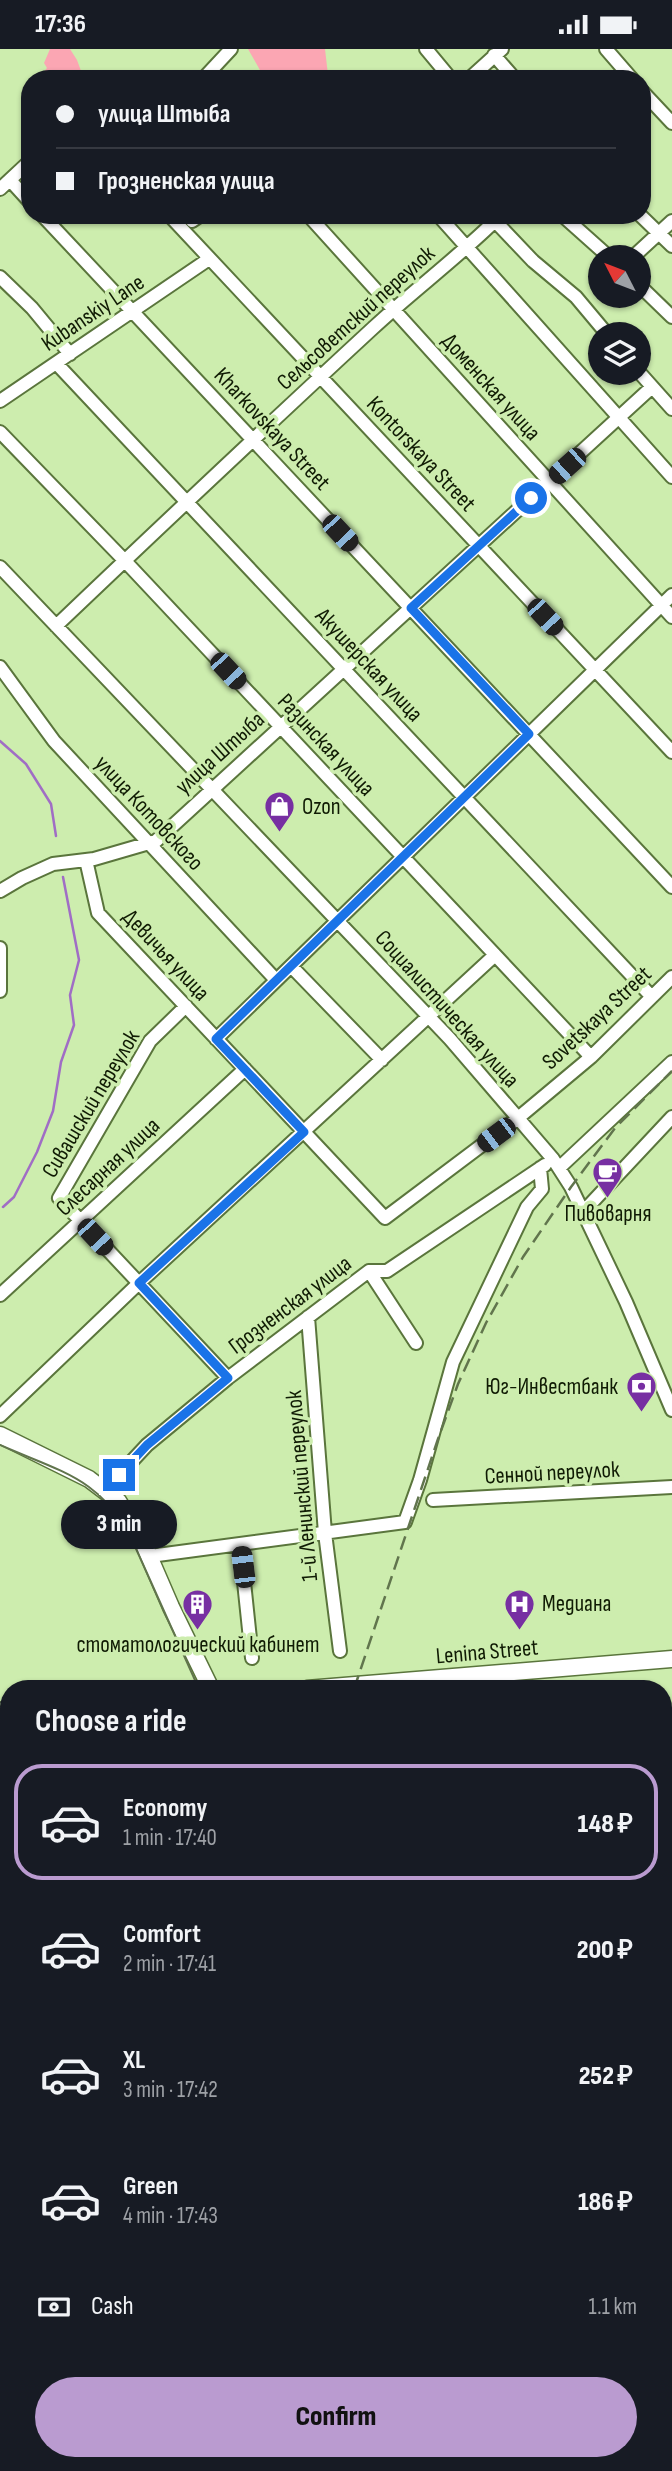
<!DOCTYPE html>
<html lang="en">
<head>
<meta charset="utf-8">
<style>
	body { margin:0; font-family:"Sofia Sans Condensed",sans-serif; background:#242831; color:#f1f3f6; height:100vh; display:flex; flex-direction:column; font-size:26px; white-space:nowrap }
	* { box-sizing:border-box; margin:0 }
	p { font-size:23px; color:#9ea1a6 }
	.icon { flex:none; width:38px; height:38px; fill:none; stroke:currentColor; stroke-width:2; stroke-linecap:round; stroke-linejoin:round }
	.map { position:relative; flex:1; overflow:hidden }
	.details { position:absolute; left:0px; top:1631px; width:672px; height:791px; display:flex; flex-direction:column; background:#171b24; border-radius:28px 28px 0 0; box-shadow:0 2px 5px #0004 }
	.details>* { flex:none }
	.top-card { position:absolute; left:21px; top:21px; width:630px; height:154px; border-radius:28px; box-shadow:0 2px 5px #0004; display:grid; align-content:center; height:154px; padding:0 35px; background:#171b24 }
	.needle { width:46px; rotate:312deg }
	.fabs { position:absolute; left:588px; top:196px; display:grid; gap:14px }
	.fabs a { display:grid; place-items:center; width:63px; height:63px; border-radius:50%; background:#171b24; box-shadow:0 2px 5px #0004; font-size:35px }
	.end { position:absolute; width:32px; height:32px; margin:-16px; border:9px solid #1a73e8; background:#fff; box-shadow:0 0 0 4px #fff }
	.from { border-radius:50% }
	.bubble { position:absolute; height:49px; border-radius:24px; background:#171b24; box-shadow:0 2px 5px #0004; font-size:23px; font-weight:800; line-height:49px; text-align:center }
	.car { position:absolute; width:21px; height:42px; margin:-21px -10px; border-radius:9px; box-shadow:0 0 5px 2px #0007; background:linear-gradient(#222 24%,#8ab4d8 0 40%,#222 0 76%,#8ab4d8 0 86%,#222 0) }
	.top-card b { display:flex; align-items:center; gap:24px; height:66px; font-size:26px }
	.top-card b+b { border-top:2px solid #363941 }
	.top-card i { width:18px; height:18px; background:#f1f3f6 }
	ul { padding:0; list-style:none }
	li { display:flex; align-items:center; gap:21px; height:116px; margin:0 14px 10px; padding:0 21px; border:4px solid transparent; border-radius:28px }
	li div { flex:1 }
	li b { display:block; font-size:26px }
	li em { font-style:normal; font-weight:800 }
	li.selected { border-color:#ba9bd0 }
	li>.icon { width:63px; height:63px; stroke-width:1.5 }
	h2 { padding:0 35px; font-size:32px; line-height:84px }
	.pay { display:flex; align-items:center; gap:18px; height:77px; padding:0 35px; font-size:26px }
	.pay p { margin-inline-start:auto }
	.button { display:flex; gap:14px; margin-top:auto; padding:14px 35px }
	.button a { flex:1; height:80px; border-radius:42px; background:#ba9bd0; color:#111; font-size:28px; font-weight:800; line-height:80px; text-align:center }
	.status { display:flex; justify-content:space-between; align-items:center; height:49px; padding:0 35px; background:#171b24; direction:ltr }
	.status svg { height:19px; fill:currentColor }
	.map>svg:first-child { display:block }
	.built { fill:#bfe29d }
	.green { fill:#fba6b3 }
	.lines { fill:none; stroke-linecap:round; stroke-linejoin:round }
	.stream { stroke:#a06dc5; stroke-width:2.5 }
	.minor-casing { stroke:#5a753c; stroke-width:16 }
	.major-casing { stroke:#5a753c; stroke-width:19 }
	.minor { stroke:#fff; stroke-width:12 }
	.major { stroke:#fff; stroke-width:16 }
	.tram { stroke:#61754d; stroke-width:2 }
	.rail { stroke:#61754d; stroke-width:2.5; stroke-dasharray:14 7; stroke-linecap:butt }
	.route { stroke:#1a73e8; stroke-width:9 }
	.labels { text-anchor:middle; dominant-baseline:central; stroke-width:7; stroke-linejoin:round; paint-order:stroke }
	.street-label { font-size:23px; fill:#101b04; stroke:#cdedae }
	.poi-label { font-size:23px; fill:#101b04; stroke:#cdedae; text-anchor:start }
</style>
</head>
<body>
<div class="status"><b>17:36</b><svg viewBox="0 0 49 12"><path d="M0 12V9h3v3zM5 12V6h3v6zM10 12V3h3v9zM15 12V0h3v12zM26 1h20v11H26zM47 4h2v5h-2z"/></svg></div>
<div class="map">
<svg width="672" height="2422" viewBox="0 0 672 2422">
	<rect width="100%" height="100%" fill="#cdedae"/>
	<!-- built -->
	<path class="built" d="M530,1632V1640H416V1636Z
		M672,1878V2003L663,2004V1879Z"/>
	<!-- green -->
	<path class="green" d="M50,0H70L77,11L84,30H38L47,19L44,14Z
		M248,0H325L328,26L321,30H265Z
		M672,2008V2146L663,2148V2010Z"/>
	<g class="lines">
		<!-- stream -->
		<path class="stream" d="M0,692L26,715L51,755L56,787
			M3,1158L14,1148L37,1103L53,1062L61,1013L74,976L70,946L79,911L63,828"/>
		<defs>
			<path id="minor" d="M426,0L451,30
				M606,0L632,30
				M494,6L515,30
				M203,30L231,0
				M469,30L502,0
				M642,42L672,74
				M10,131L30,153
				M0,140L30,112
				M42,166L672,838
				M169,166L672,703
				M308,166L672,568
				M438,166L672,428
				M562,166L609,208
				M640,166L672,197
				M192,172L201,166
				M495,172L533,212L576,248L607,285
				M633,208L672,172
				M0,228L32,259L70,305
				M639,236L672,268
				M56,314L651,947
				M639,323L672,360
				M0,352L209,210
				M0,383L125,512L591,1008
				M0,518L450,990L553,1110L571,1138L626,1253L672,1361
				M56,577C161,477 267,377 373,279C415,240 460,207 501,166
				M0,618L54,692L276,931
				M86,811L98,864L385,1169L518,1069L591,1008L672,928
				M0,842L22,829L53,815L94,810L156,792L652,338
				M0,899V942
				M291,917L382,1011
				M186,957L150,992L59,1149L228,1329
				M216,990L672,546
				M559,1119L672,1013
				M583,1163L672,1068
				M369,1222L416,1294
				M0,1246L245,1020
				M308,1268L325,1484L340,1602
				M0,1367L139,1234L495,906
				M105,1441L147,1396L228,1329L369,1222H387L545,1116
				M433,1451L672,1438
				M240,1495L252,1609
				M150,1507L405,1473L420,1431L453,1313L527,1158L542,1140L540,1119
				M0,1826L9,1825
				M663,1861L672,1860
				M0,1894L3,1923
				M0,2117L9,2116
				M663,2168L672,2166
				M0,2321L9,2319
				M0,2404L9,2402
				M189,2413L193,2422"/>
			<path id="major" d="M0,1386L89,1430L118,1452L142,1491L171,1558L211,1640
				M307,1640L672,1610
				M0,1666L9,1665
				M663,2385L672,2383
				M597,2413L600,2422
				M515,2422L548,2413"/>
		</defs>
		<!-- minor casing -->
		<use href="#minor" class="minor-casing"/>
		<!-- major casing -->
		<use href="#major" class="major-casing"/>
		<!-- minor -->
		<use href="#minor" class="minor"/>
		<!-- major -->
		<use href="#major" class="major"/>
		<!-- tram -->
		<path class="tram" d="M0,1396C61,1423 102,1429 133,1493L199,1640
			M100,1640L159,1635L173,1640
			M0,1653L9,1652
			M663,1874L672,1873
			M560,2413L562,2422"/>
		<!-- rail -->
		<path class="rail" d="M354,1640L438,1390L458,1335L486,1274L523,1208L571,1138L615,1079L672,1022
			M0,2018L9,2013
			M0,2057L9,2055
			M0,2074L9,2072
			M0,2191L9,2190
			M0,2264L9,2262"/>
	</g>
	<g class="lines">
		<!-- route -->
		<path class="route" d="M119,1426L147,1396L228,1329L139,1234L304,1083L216,990L529,685L411,559L531,449"/>
	</g>
	<!-- icons -->
	<defs>
		<symbol id="shop-pin" viewBox="-11 -11 22 30"><path d="M0 17L-7.5 6A9.5 9.5 0 1 1 7.5 6Z" fill="#772fa2" stroke="#cdedae"/><path d="M-5-2.5h2.3a2.7 3.5 0 0 1 5.4 0H5L5.5 6h-11ZM-1.5-2.5h3a1.5 2.3 0 0 0-3 0Z" fill="#fff"/></symbol>
		<symbol id="cafe-pin" viewBox="-11 -11 22 30"><path d="M0 17L-7.5 6A9.5 9.5 0 1 1 7.5 6Z" fill="#772fa2" stroke="#cdedae"/><path d="M-5.5-4.5H6V0H3Q3 3.5 0 3.5H-2.5Q-5.5 3.5-5.5 0ZM3-3.2v2h1.7v-2ZM-6 4.5H4V6H-6Z" fill="#fff"/></symbol>
		<symbol id="bank-pin" viewBox="-11 -11 22 30"><path d="M0 17L-7.5 6A9.5 9.5 0 1 1 7.5 6Z" fill="#772fa2" stroke="#cdedae"/><path d="M-6-4H6V4H-6ZM0-2.3a2.3 2.3 0 1 0 0 4.6a2.3 2.3 0 1 0 0-4.6Z" fill="#fff"/></symbol>
		<symbol id="building-pin" viewBox="-11 -11 22 30"><path d="M0 17L-7.5 6A9.5 9.5 0 1 1 7.5 6Z" fill="#772fa2" stroke="#cdedae"/><path d="M-4-6H4V6H1V3H-1V6H-4ZM-2.5-4.3h1.7v1.8h-1.7ZM.8-4.3h1.7v1.8H.8ZM-2.5-1h1.7V.8h-1.7ZM.8-1h1.7V.8H.8Z" fill="#fff"/></symbol>
		<symbol id="hospital-pin" viewBox="-11 -11 22 30"><path d="M0 17L-7.5 6A9.5 9.5 0 1 1 7.5 6Z" fill="#772fa2" stroke="#cdedae"/><path d="M-5-5h3v3.5h4V-5h3V5h-3V1.5h-4V5h-3Z" fill="#fff"/></symbol>
	</defs>
	<g fill-rule="evenodd">
		<use href="#shop-pin" x="262" y="740" width="35" height="47"/>
		<use href="#cafe-pin" x="590" y="1106" width="35" height="47"/>
		<use href="#bank-pin" x="624" y="1320" width="35" height="47"/>
		<use href="#building-pin" x="180" y="1538" width="35" height="47"/>
		<use href="#hospital-pin" x="502" y="1538" width="35" height="47"/>
	</g>
	<g class="labels">
		<!-- street labels -->
		<g class="street-label">
			<text transform="translate(93 264) rotate(-34)">Kubanskiy Lane</text>
			<text transform="translate(356 269) rotate(-42)">Сельсоветский переулок</text>
			<text transform="translate(491 338) rotate(48)">Доменская улица</text>
			<text transform="translate(272 380) rotate(47)">Kharkovskaya Street</text>
			<text transform="translate(421 405) rotate(47)">Kontorskaya Street</text>
			<text transform="translate(369 616) rotate(47)">Акушерская улица</text>
			<text transform="translate(326 696) rotate(47)">Разинская улица</text>
			<text transform="translate(220 704) rotate(-42)">улица Штыба</text>
			<text transform="translate(149 764) rotate(47)">улица Котовского</text>
			<text transform="translate(166 906) rotate(47)">Девичья улица</text>
			<text transform="translate(447 960) rotate(48)">Социалистическая улица</text>
			<text transform="translate(597 969) rotate(-43)">Sovetskaya Street</text>
			<text transform="translate(91 1055) rotate(-59)">Сивашский переулок</text>
			<text transform="translate(108 1118) rotate(-43)">Слесарная улица</text>
			<text transform="translate(290 1256) rotate(-37)">Грозненская улица</text>
			<text transform="translate(552 1424) rotate(-3)">Сенной переулок</text>
			<text transform="translate(302 1437) rotate(-95)">1-й Ленинский переулок</text>
			<text transform="translate(487 1603) rotate(-5)">Lenina Street</text>
		</g>
		<!-- poi labels -->
		<g class="poi-label">
			<text x="302" y="758">Ozon</text>
			<text x="608" y="1165" text-anchor="middle">Пивоварня</text>
			<text x="618" y="1338" text-anchor="end">Юг-Инвестбанк</text>
			<text x="542" y="1555">Медиана</text>
			<text x="198" y="1596" text-anchor="middle">стоматологический кабинет</text>
		</g>
	</g>
</svg>
<div class="fabs">
<a><svg class="needle" viewBox="-14 -14 28 28"><path d="M0-13l5 13h-10z" fill="#e53935"/><path d="M0 13l5-13h-10z" fill="#9ea1a6"/></svg></a>
<a><svg class="icon" aria-label="layers" viewBox="0 0 24 24"><path d="M12 4l9 5-9 5-9-5zM3 14l9 5 9-5"/></svg></a>
</div>
<i class="end from" style="left:531px;top:449px"></i>
<i class="end" style="left:119px;top:1426px"></i>
<div class="bubble" style="left:61px;top:1451px;width:116px">3 min</div>
<i class="car" style="left:567px;top:417px;rotate:228deg"></i>
<i class="car" style="left:340px;top:484px;rotate:137deg"></i>
<i class="car" style="left:545px;top:568px;rotate:137deg"></i>
<i class="car" style="left:228px;top:622px;rotate:137deg"></i>
<i class="car" style="left:496px;top:1086px;rotate:233deg"></i>
<i class="car" style="left:95px;top:1188px;rotate:137deg"></i>
<i class="car" style="left:243px;top:1518px;rotate:353deg"></i>
<div class="top-card">
<b><i class="from"></i>улица Штыба</b>
<b><i></i>Грозненская улица</b>
</div>
<section class="details">
<h2>Choose a ride</h2>
<ul>
<li class="selected"><svg class="icon" aria-label="car" viewBox="0 0 24 24"><path d="M5 17H2v-5l4-1 3-4h7l3 4 3 1v5h-3M9 17h6M6 11h13"/><circle cx="7" cy="17" r="2"/><circle cx="17" cy="17" r="2"/></svg><div><b>Economy</b><p>1 min · 17:40</p></div><em>148 ₽</em></li>
<li><svg class="icon" aria-label="car" viewBox="0 0 24 24"><path d="M5 17H2v-5l4-1 3-4h7l3 4 3 1v5h-3M9 17h6M6 11h13"/><circle cx="7" cy="17" r="2"/><circle cx="17" cy="17" r="2"/></svg><div><b>Comfort</b><p>2 min · 17:41</p></div><em>200 ₽</em></li>
<li><svg class="icon" aria-label="car" viewBox="0 0 24 24"><path d="M5 17H2v-5l4-1 3-4h7l3 4 3 1v5h-3M9 17h6M6 11h13"/><circle cx="7" cy="17" r="2"/><circle cx="17" cy="17" r="2"/></svg><div><b>XL</b><p>3 min · 17:42</p></div><em>252 ₽</em></li>
<li><svg class="icon" aria-label="car" viewBox="0 0 24 24"><path d="M5 17H2v-5l4-1 3-4h7l3 4 3 1v5h-3M9 17h6M6 11h13"/><circle cx="7" cy="17" r="2"/><circle cx="17" cy="17" r="2"/></svg><div><b>Green</b><p>4 min · 17:43</p></div><em>186 ₽</em></li>
</ul>
<div class="pay"><svg class="icon" aria-label="cash" viewBox="0 0 24 24"><path d="M3 7h18v10H3z"/><circle cx="12" cy="12" r="2"/></svg>Cash<p>1.1 km</p></div>
<div class="button"><a>Confirm</a></div>
</section>
</div>
</body>
</html>
